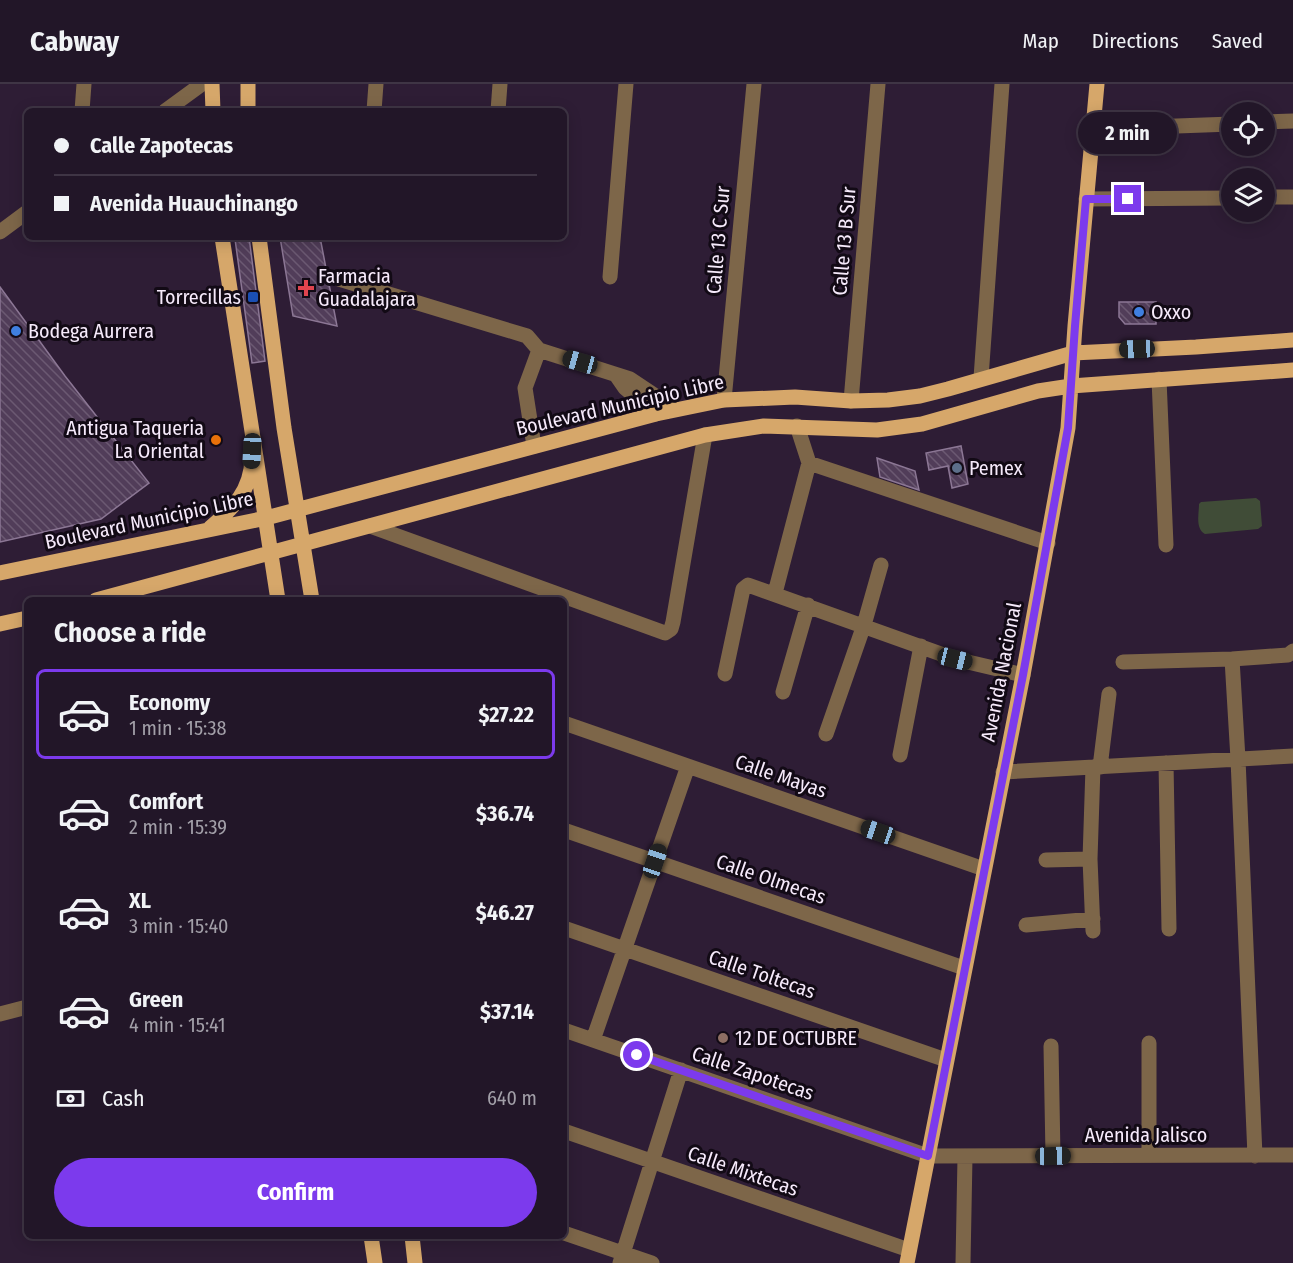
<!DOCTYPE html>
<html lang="en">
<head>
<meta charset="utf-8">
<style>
	body { margin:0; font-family:"Fira Sans Condensed",sans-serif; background:#2e2334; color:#f1f3f6; height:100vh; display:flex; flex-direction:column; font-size:22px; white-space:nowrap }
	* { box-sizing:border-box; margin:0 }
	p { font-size:20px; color:#a29fa8 }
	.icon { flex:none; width:33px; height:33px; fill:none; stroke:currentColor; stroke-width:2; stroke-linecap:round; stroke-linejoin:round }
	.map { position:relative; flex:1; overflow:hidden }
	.drawer { position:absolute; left:24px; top:513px; width:543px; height:642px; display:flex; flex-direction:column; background:#221628; border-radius:9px; box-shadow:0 3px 15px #0003,0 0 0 2px #3f3545 }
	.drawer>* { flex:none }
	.top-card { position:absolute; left:24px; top:24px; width:543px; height:132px; border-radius:9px; box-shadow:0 3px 15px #0003,0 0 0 2px #3f3545; display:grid; align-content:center; height:132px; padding:0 30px; background:#221628 }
	.controls { position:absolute; left:1221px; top:18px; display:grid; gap:12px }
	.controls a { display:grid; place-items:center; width:54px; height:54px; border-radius:50%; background:#221628; box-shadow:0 3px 15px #0003,0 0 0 2px #3f3545; font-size:30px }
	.end { position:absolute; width:27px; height:27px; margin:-14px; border:8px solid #7c3aed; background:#fff; box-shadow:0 0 0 3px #fff }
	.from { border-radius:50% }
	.bubble { position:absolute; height:42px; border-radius:21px; background:#221628; box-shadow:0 3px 15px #0003,0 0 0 2px #3f3545; font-size:20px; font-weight:700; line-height:42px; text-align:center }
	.car { position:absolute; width:18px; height:36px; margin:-18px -9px; border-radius:8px; box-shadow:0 0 4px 2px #0007; background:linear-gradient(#222 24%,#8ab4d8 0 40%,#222 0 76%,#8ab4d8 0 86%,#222 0) }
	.top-card b { display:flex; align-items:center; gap:21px; height:57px; font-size:22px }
	.top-card b+b { border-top:2px solid #3f3545 }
	.top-card i { width:15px; height:15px; background:#f1f3f6 }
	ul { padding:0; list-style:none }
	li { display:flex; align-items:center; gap:18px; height:90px; margin:0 12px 9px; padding:0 18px; border:3px solid transparent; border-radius:9px }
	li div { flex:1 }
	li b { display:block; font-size:22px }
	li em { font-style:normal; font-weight:700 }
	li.current { border-color:#7c3aed }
	li>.icon { width:54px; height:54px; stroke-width:1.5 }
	h2 { padding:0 30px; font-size:27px; line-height:72px }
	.pay { display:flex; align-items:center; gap:15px; height:66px; padding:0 30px; font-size:22px }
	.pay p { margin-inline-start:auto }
	.action { display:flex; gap:12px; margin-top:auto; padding:12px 30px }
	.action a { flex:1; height:69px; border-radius:36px; background:#7c3aed; color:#fff; font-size:24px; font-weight:700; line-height:69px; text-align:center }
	header { display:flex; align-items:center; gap:36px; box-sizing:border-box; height:84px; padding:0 30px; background:#221628; border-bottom:2px solid #3f3545 }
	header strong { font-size:28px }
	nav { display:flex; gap:33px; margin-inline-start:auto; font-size:21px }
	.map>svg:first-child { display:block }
	.green { fill:#404c37 }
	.building { fill:url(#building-back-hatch); stroke:#8c7795; stroke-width:1.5 }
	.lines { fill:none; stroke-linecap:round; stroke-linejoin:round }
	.minor { stroke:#7d6649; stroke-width:15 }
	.major { stroke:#d6a76a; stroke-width:15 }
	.route { stroke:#7c3aed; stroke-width:8 }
	.health-dot { fill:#e0444e; stroke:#120a15; stroke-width:2 }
	.transit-dot { fill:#1a4fb4; stroke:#120a15; stroke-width:2 }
	.shop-dot { fill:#3f7fe0; stroke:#120a15; stroke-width:2 }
	.food-dot { fill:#e8710a; stroke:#120a15; stroke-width:2 }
	.service-dot { fill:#5c6f8a; stroke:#120a15; stroke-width:2 }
	.education-dot { fill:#8d6e63; stroke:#120a15; stroke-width:2 }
	.labels { text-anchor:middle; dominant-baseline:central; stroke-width:6; stroke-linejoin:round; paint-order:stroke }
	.street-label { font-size:20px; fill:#f6eafb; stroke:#120a15 }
	.poi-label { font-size:20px; fill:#f6eafb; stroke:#120a15; text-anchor:start }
</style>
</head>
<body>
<header>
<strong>Cabway</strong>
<nav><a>Map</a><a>Directions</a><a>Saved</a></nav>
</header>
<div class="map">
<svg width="1293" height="1179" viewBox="0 0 1293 1179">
	<defs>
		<pattern id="building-back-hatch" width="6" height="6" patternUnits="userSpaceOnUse" patternTransform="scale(1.5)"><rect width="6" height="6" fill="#513d59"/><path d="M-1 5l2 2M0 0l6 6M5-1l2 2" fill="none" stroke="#6b5972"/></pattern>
	</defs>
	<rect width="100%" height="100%" fill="#2e1d35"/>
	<!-- green -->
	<path class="green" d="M1256,414L1260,417L1262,442L1258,445L1205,450C1195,444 1199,430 1199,420L1201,418Z"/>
	<!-- building -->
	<path class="building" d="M249,153L265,277L252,279L235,155Z
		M280,153H320L337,242L293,232Z
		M0,203L65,292L149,399L101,435L0,458Z
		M1119,218H1156V240H1125L1119,233Z
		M961,362L968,400L952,404L948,382L929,386L926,369Z
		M877,374L915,387L919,406L880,393Z"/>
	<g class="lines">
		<!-- minor -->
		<path class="minor" d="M82,27L84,0
			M165,27L202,0
			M374,27L376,0
			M498,27L500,0
			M1264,38L1293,37
			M1094,45L1232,40
			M1264,113H1293
			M1086,115L1232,114
			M0,148L27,128
			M610,193L626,0
			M339,195L527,252L539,266L630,295L675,325
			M616,291L625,304L656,330
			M981,294L1002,0
			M1159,295L1166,461
			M724,316L754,0
			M851,317L878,0
			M534,362L525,304L539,266
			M809,379L1048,459
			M370,442L665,549L671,545L673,538L705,351
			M775,509L809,379L797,342
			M1232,575L1238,675L1255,1072
			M1123,578L1232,575L1288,571L1293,567
			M725,590L743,505L748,501L955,575L1023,591
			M783,608L808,521
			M564,639L984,785
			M826,650L864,541L881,481
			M900,671L921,562
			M1166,679L1169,845
			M1100,683L1109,610
			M1003,688L1293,672
			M564,746L964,884
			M1046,776L1090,775
			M1026,841L1093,835
			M564,844L946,976
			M1093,847L1090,775L1093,683
			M0,930L27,923
			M564,946L928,1072L1293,1071
			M593,956L688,682
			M1149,959V1071
			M1051,962L1053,1072
			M564,1047L909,1166
			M564,1149L652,1179
			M620,1179L681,986
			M963,1179L965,1073"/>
		<!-- major -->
		<path class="major" d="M212,0L213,27
			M248,0V27
			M222,153L278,516
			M259,153L284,344L312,516
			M210,444C233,424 251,407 252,375
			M0,489L266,434L656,330L724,316L795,313L851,317L888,316L920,312L948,305L1073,269L1196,263L1293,256
			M96,516L705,351L764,342L877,346L922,340L1038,307L1071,302L1293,286
			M0,540L27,534
			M371,1152L375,1179
			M412,1152L415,1179
			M907,1179L1023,591L1068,344L1075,242L1097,0"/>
	</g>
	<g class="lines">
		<!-- route -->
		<path class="route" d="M637,971L928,1072L1023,591L1068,344L1075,242L1086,115H1128"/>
	</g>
	<!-- markers -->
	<path class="health-dot" d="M303 195h6v6h6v6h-6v6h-6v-6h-6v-6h6z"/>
	<rect class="transit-dot" x="247" y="207" width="12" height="12" rx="3"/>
	<g class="shop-dot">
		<circle cx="1139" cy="228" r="6"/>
		<circle cx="16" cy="247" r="6"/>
	</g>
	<circle class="food-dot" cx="216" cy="356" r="6"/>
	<circle class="service-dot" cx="957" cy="384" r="6"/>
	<circle class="education-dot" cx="723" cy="954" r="6"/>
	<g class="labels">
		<!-- street labels -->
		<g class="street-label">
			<text transform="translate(718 156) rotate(-85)">Calle 13 C Sur</text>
			<text transform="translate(844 157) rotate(-85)">Calle 13 B Sur</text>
			<text transform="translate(620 321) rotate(-13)">Boulevard Municipio Libre</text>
			<text transform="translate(149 436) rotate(-12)">Boulevard Municipio Libre</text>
			<text transform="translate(1001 588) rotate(-79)">Avenida Nacional</text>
			<text transform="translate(781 692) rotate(19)">Calle Mayas</text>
			<text transform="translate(771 795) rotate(19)">Calle Olmecas</text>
			<text transform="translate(762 890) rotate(19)">Calle Toltecas</text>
			<text transform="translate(753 989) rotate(19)">Calle Zapotecas</text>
			<text x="1146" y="1051">Avenida Jalisco</text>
			<text transform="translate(743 1087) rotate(19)">Calle Mixtecas</text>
		</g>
		<!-- poi labels -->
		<g class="poi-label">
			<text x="318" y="192">Farmacia<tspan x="318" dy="23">Guadalajara</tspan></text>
			<text x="241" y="213" text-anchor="end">Torrecillas</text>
			<text x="1151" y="228">Oxxo</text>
			<text x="28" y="247">Bodega Aurrera</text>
			<text x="204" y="344" text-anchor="end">Antigua Taqueria<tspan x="204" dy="23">La Oriental</tspan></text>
			<text x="969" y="384">Pemex</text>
			<text x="735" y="954">12 DE OCTUBRE</text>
		</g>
	</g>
</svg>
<div class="controls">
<a><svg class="icon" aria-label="locate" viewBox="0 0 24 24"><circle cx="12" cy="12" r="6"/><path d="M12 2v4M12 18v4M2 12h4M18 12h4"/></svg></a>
<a><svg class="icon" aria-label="layers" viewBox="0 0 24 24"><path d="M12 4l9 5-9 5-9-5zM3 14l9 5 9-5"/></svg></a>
</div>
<i class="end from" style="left:637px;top:971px"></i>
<i class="end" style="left:1128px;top:115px"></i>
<div class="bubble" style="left:1078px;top:28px;width:99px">2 min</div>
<i class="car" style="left:1137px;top:265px;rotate:268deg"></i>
<i class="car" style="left:580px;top:278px;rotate:286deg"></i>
<i class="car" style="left:252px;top:367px;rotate:183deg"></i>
<i class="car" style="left:955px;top:575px;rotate:104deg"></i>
<i class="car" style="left:878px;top:748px;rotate:289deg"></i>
<i class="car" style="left:655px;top:777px;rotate:19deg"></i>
<i class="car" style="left:1053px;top:1072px;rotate:89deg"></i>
<div class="top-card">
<b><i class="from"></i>Calle Zapotecas</b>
<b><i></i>Avenida Huauchinango</b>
</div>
<section class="drawer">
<h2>Choose a ride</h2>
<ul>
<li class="current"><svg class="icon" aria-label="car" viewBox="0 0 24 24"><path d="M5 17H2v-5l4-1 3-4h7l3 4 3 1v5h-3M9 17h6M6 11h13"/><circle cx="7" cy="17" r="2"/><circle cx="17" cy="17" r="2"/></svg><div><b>Economy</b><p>1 min · 15:38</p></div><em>$27.22</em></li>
<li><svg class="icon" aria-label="car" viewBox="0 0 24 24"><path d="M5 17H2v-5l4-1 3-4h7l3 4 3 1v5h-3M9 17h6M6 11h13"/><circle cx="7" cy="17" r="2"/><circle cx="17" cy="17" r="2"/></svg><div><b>Comfort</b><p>2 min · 15:39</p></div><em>$36.74</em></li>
<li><svg class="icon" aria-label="car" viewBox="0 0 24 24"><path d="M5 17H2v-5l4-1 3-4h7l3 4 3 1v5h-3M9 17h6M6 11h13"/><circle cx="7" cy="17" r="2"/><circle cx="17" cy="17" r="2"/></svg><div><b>XL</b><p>3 min · 15:40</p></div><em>$46.27</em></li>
<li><svg class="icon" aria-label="car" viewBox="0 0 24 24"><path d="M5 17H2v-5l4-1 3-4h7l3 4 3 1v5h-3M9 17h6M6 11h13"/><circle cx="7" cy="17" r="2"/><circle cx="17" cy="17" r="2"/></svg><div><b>Green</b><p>4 min · 15:41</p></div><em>$37.14</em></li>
</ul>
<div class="pay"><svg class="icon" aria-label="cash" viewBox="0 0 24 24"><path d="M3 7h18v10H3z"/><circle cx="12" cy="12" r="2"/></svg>Cash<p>640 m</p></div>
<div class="action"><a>Confirm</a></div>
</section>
</div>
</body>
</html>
